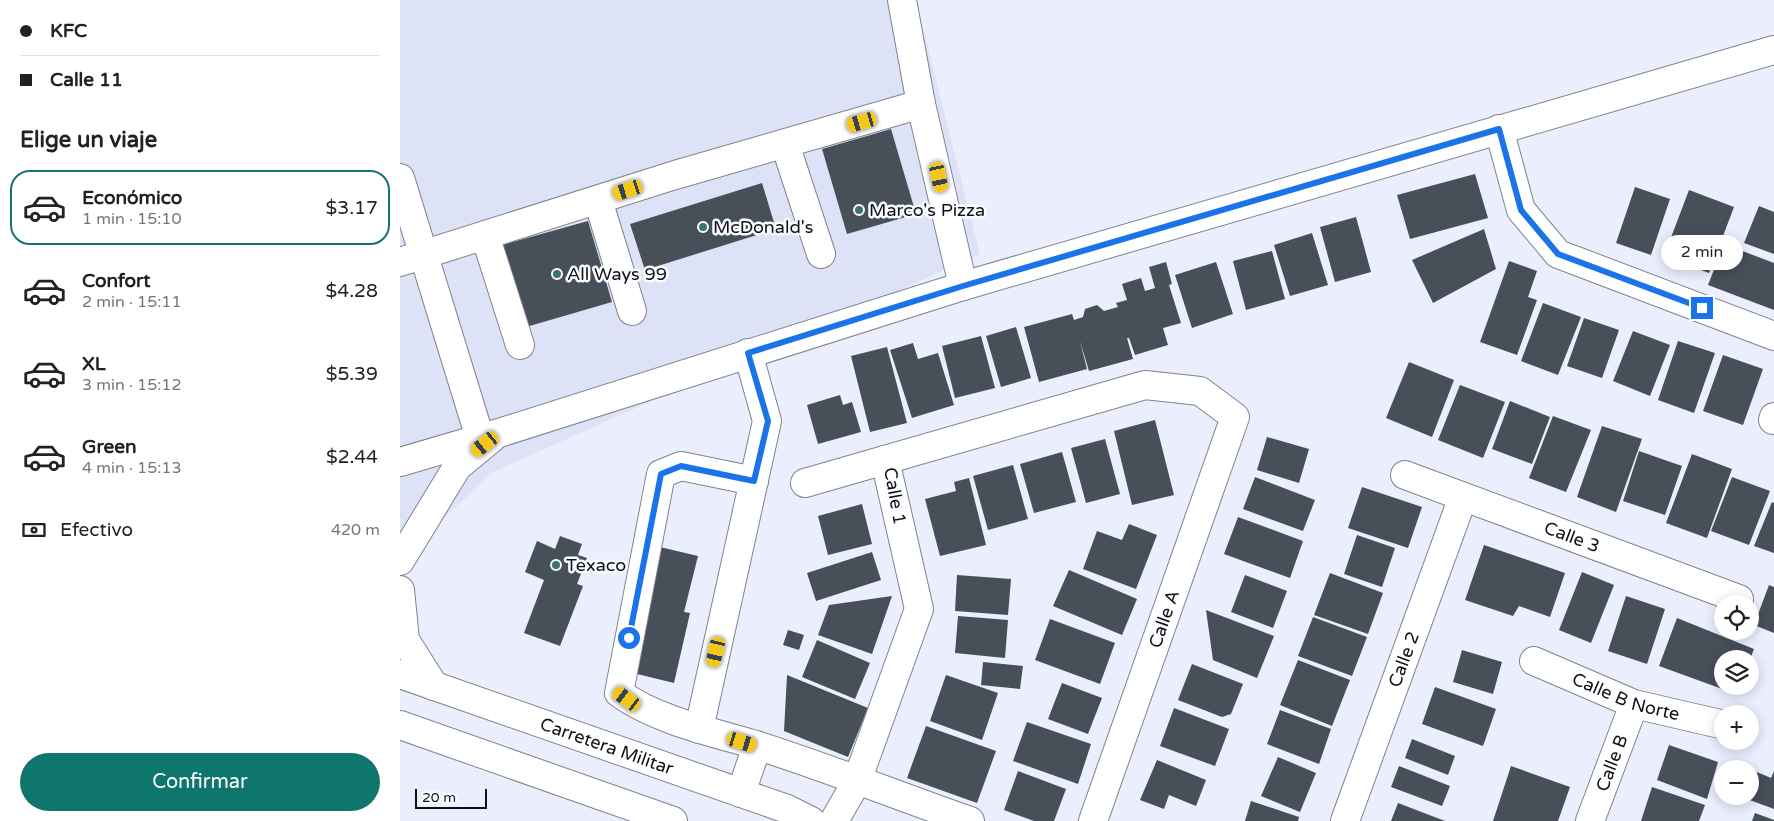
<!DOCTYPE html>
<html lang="es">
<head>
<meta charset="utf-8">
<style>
	body { margin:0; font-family:"Varela Round",sans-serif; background:#f6f6f6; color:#222; height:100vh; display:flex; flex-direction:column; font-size:19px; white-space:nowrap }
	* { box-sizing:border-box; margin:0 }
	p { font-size:16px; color:#767676 }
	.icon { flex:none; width:28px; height:28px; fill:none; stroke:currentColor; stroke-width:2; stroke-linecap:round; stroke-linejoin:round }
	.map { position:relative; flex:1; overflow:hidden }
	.drawer { display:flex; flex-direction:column; background:#fff; width:400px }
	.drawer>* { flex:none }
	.hud { display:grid; align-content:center; height:110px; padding:0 20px; background:#fff }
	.fabs { position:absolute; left:1314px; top:595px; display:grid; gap:10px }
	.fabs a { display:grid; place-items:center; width:45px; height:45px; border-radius:50%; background:#fff; box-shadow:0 2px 12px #0003; font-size:25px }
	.scale { position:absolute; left:15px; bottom:12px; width:72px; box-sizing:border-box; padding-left:5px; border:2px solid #101116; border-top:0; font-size:14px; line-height:18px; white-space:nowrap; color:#101116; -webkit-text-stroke:4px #fbfcff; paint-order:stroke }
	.end { position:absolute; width:22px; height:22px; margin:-11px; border:6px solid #1a73e8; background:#fff; box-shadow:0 0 0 2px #fff }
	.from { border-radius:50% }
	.bubble { position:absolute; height:35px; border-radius:18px; background:#fff; box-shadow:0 2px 12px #0003; font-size:16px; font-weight:600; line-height:35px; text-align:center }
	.car { position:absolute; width:15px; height:30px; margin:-15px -8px; border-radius:6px; box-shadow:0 0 4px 1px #0007; background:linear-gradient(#f5c518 24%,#345 0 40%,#f5c518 0 76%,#345 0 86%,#f5c518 0) }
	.hud b { display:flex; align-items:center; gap:18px; height:48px; font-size:19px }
	.hud b+b { border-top:1px solid #e0e0e0 }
	.hud i { width:12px; height:12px; background:#222 }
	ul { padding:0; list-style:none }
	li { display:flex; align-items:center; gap:15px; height:75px; margin:0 10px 8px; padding:0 10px; border:2px solid transparent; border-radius:20px }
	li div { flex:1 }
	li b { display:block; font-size:19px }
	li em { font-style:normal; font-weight:600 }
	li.on { border-color:#0f766e }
	li>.icon { width:45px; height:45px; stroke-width:1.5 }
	h2 { padding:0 20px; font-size:22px; line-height:60px }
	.pay { display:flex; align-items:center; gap:12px; height:55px; padding:0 20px; font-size:19px }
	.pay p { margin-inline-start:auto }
	.action { display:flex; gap:10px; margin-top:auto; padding:10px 20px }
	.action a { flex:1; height:58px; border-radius:30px; background:#0f766e; color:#fff; font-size:20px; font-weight:600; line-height:58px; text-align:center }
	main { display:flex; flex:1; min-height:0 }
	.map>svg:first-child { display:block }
	.built { fill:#dde2f7 }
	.building { fill:#474f59 }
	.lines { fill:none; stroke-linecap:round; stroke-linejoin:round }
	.minor-casing { stroke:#80828f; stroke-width:30 }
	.major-casing { stroke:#80828f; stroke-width:30 }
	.minor { stroke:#fff; stroke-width:28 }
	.major { stroke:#fff; stroke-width:28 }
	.route { stroke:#1a73e8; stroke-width:6 }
	.poi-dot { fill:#397865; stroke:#fbfcff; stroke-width:2 }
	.labels { text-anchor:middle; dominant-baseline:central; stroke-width:5; stroke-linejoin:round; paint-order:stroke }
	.poi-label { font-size:18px; fill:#101116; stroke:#fbfcff; text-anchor:start }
	.street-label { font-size:18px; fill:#101116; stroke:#fbfcff }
</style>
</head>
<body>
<main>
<section class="drawer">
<div class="hud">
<b><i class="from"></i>KFC</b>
<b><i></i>Calle 11</b>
</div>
<h2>Elige un viaje</h2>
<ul>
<li class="on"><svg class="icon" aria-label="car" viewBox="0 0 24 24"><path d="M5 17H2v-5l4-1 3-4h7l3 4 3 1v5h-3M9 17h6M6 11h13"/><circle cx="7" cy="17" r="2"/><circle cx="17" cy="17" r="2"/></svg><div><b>Económico</b><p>1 min · 15:10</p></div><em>$3.17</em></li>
<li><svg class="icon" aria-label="car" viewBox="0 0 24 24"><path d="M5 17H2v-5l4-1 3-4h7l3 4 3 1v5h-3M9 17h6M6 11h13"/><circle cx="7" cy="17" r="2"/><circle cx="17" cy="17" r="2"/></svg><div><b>Confort</b><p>2 min · 15:11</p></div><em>$4.28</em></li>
<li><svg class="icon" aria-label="car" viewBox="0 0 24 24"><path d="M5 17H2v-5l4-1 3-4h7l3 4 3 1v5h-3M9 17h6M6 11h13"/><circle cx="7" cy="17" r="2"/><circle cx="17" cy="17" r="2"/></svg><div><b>XL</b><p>3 min · 15:12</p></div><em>$5.39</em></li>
<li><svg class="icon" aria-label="car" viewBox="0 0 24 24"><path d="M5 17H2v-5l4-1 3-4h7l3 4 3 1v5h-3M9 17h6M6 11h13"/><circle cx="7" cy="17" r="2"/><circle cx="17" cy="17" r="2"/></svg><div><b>Green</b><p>4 min · 15:13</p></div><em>$2.44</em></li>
</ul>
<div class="pay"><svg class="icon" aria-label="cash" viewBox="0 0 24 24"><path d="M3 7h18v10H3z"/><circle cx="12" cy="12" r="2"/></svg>Efectivo<p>420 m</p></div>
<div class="action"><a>Confirmar</a></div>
</section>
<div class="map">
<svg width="1374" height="821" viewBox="0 0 1374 821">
	<rect width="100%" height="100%" fill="#ebeefd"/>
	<!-- built -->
	<path class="built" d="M0,0H516L580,254L93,472L0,559Z"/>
	<!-- building -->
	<path class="building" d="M491,129L516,214L447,234L422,149Z
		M1075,174L1088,218L1010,239L997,195Z
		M362,183L376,229L245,270L230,224Z
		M1235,187L1270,199L1251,255L1216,243Z
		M1289,190L1334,207L1309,273L1264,256Z
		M1359,206L1374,212V254L1344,243Z
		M956,217L971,272L935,282L920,227Z
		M188,221L212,302L126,327L102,245Z
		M1084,229L1096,269L1033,303L1012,260Z
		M912,233L928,285L890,296L874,245Z
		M1324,244L1374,263V310L1308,285Z
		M872,251L885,299L846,310L833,261Z
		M1109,261L1137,271L1128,297L1137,300L1117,355L1080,342Z
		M766,262L772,284L769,285L781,323L763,328L768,345L735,355L729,338H727L733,359L689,371L680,341L687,369L639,382L624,327L672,314L674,320L683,317L685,309L697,305L704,311L718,307L716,303L727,300L722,284L741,278L745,291L755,288L749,267Z
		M816,262L833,314L792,328L775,275Z
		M1143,303L1181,317L1158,375L1121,361Z
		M1184,318L1219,330L1202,378L1167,366Z
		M616,327L631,378L601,387L586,336Z
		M1233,331L1270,345L1250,396L1213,381Z
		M581,336L595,388L555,398L542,346Z
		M1278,341L1315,353L1294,413L1258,400Z
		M513,343L518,359L538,353L554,405L512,418L490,350Z
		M487,347L507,423L470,432L451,356Z
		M1323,355L1363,369L1343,425L1303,411Z
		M1009,362L1054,380L1032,437L986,418Z
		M1060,385L1105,402L1083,458L1038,440Z
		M440,395L443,405L452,402L461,432L418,444L407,405Z
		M1110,401L1150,417L1132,464L1092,449Z
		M1153,416L1191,430L1166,492L1129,478Z
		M755,420L774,495L732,505L714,431Z
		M1202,426L1242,439L1216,512L1177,497Z
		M867,437L909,449L899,483L857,470Z
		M705,439L720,494L686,503L671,448Z
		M1239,451L1282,466L1265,515L1223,501Z
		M662,452L676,502L634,513L620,464Z
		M1292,454L1332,469L1307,538L1266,523Z
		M613,465L628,519L588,530L573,476Z
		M855,477L915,500L903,531L843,509Z
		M1332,477L1370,491L1349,545L1311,531Z
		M569,478L586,545L540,556L525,499L556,491L554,482Z
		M962,487L1022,507L1008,548L948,528Z
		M1372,502L1374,503V553L1354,546Z
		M462,504L472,544L428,555L418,516Z
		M838,517L903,541L890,578L824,554Z
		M729,524L757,535L736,589L683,569L697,531L722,540Z
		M957,535L995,548L982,587L944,574Z
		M160,536L182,544L178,555L187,558L177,584L183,586L160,646L124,633L144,580L125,572L137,541L155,549Z
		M1084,545L1165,573L1150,617L1119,606L1113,616L1065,600Z
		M260,547L298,556L284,612L290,613L274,683L229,672Z
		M472,552L481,580L416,601L407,573Z
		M669,570L737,599L722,635L653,606Z
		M1182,572L1214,585L1191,643L1159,630Z
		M930,573L983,593L968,634L914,615Z
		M557,575L611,579L608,615L555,611Z
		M845,575L887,591L873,628L831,612Z
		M1369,585L1374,587V633L1354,625Z
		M492,596L472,654L418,635L429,605Z
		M1226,596L1265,609L1247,664L1208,651Z
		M806,610L874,636L857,678L813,660Z
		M558,616L608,620L605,658L555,653Z
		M913,617L967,637L952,676L898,656Z
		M1277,618L1354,649L1350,659H1322V686H1339L1336,694L1259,666Z
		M650,619L715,643L700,684L635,660Z
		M388,630L404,635L399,650L383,645Z
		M417,640L470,663L455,699L402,677Z
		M1062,650L1102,662L1093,694L1053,682Z
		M898,660L950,680L932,726L880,705Z
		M583,662L623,666L620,689L581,685Z
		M792,664L843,684L831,714L822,717L778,700Z
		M387,675L468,708L448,757L384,731Z
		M546,675L598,693L582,740L530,721Z
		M662,683L702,698L688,734L648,719Z
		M1035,687L1096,709L1083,746L1022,724Z
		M774,708L829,729L815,766L760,746Z
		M880,710L931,729L919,764L867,744Z
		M627,722L691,744L678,784L613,761Z
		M526,726L596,751L577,803L507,778Z
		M1012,739L1055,756L1048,775L1005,758Z
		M1269,745L1318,762L1307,799L1257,780Z
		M878,757L916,773L900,812L861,796Z
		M757,760L806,780L796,806L769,795L764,809L740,800Z
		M999,766L1050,786L1042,806L991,787Z
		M1111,766L1170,787L1158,821H1093Z
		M618,771L666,789L654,821H634L604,810Z
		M1374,771V809L1347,799L1348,796H1350V791L1357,772L1371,778Z
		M1252,787L1305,805L1299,821H1241Z
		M851,801L899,817L898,821H845Z
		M998,803L1045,821H991Z
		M1355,813L1374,820V821H1352Z"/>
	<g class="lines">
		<defs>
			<g id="minor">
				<path d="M502,0L521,104L563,286"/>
				<path d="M1099,129L1121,210L1158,254L1374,336"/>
				<path d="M385,144L421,254"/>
				<path d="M0,178L80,438"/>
				<path d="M198,200L232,311"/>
				<path d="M85,235L120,345"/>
				<path d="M0,262L275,175L521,104"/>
				<path d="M1373,420L1374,417"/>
				<path d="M0,462L99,433L563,286L1374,50"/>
				<path id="s1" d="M1005,475L1339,599"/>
				<path d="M354,481L281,466L261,474L219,693C256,720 312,732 356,745C428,768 499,796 570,821"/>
				<path d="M405,483L745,385L800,391L835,417L693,821"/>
				<path d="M0,561L57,467L91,439"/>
				<path id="s2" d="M1134,661L1234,704L1320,724"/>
				<path d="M299,729L367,421L348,353"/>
				<path d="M341,793L357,746"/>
				<path d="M434,821L457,781L519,609L485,460"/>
				<path id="s3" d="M945,821L1063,497"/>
				<path id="s4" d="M1190,821L1234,704"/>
			</g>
			<g id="major">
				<path d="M0,590L5,640L34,686"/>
				<path id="s5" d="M0,674L387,809L411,821"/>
				<path d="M0,725L273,821"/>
			</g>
		</defs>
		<!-- minor casing -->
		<use href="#minor" class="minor-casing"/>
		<!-- major casing -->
		<use href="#major" class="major-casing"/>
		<!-- minor -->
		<use href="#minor" class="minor"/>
		<!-- major -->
		<use href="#major" class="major"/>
	</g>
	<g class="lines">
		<!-- route -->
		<path class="route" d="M229,638L261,474L281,466L354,481L368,421L348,353L563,286L1099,129L1121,210L1158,254L1302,308"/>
	</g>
	<!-- markers -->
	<g class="poi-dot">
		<circle cx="459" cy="210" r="5"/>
		<circle cx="303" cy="227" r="5"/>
		<circle cx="157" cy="274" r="5"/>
		<circle cx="156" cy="565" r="5"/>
	</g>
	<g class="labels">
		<!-- poi labels -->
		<g class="poi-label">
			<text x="469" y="210">Marco's Pizza</text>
			<text x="313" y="227">McDonald's</text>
			<text x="167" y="274">All Ways 99</text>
			<text x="166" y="565">Texaco</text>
		</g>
		<!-- street labels -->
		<g class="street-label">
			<text transform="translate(495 496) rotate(80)">Calle 1</text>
			<text stroke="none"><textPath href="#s1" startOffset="178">Calle 3</textPath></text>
			<text transform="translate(764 619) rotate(-71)">Calle A</text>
			<text stroke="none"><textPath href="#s3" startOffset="172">Calle 2</textPath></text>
			<text stroke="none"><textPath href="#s2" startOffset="99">Calle B Norte</textPath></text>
			<text stroke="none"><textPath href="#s5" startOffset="219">Carretera Militar</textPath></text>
			<text stroke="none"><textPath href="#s4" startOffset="62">Calle B</textPath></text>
		</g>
	</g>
</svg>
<div class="fabs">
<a><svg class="icon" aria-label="locate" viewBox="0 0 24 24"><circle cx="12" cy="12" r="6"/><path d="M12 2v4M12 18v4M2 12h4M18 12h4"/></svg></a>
<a><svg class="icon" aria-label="layers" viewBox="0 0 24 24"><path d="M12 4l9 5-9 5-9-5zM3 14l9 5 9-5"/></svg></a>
<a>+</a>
<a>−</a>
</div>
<div class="scale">20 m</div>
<i class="end from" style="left:229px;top:638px"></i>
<i class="end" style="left:1302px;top:308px"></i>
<div class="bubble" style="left:1261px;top:235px;width:82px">2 min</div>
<i class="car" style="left:462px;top:122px;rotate:254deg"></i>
<i class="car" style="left:539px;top:177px;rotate:168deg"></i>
<i class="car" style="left:228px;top:190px;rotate:252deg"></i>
<i class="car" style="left:85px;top:444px;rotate:231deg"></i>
<i class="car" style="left:316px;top:652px;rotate:193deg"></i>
<i class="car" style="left:227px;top:699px;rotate:306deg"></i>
<i class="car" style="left:342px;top:742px;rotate:107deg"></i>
</div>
</main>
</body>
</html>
